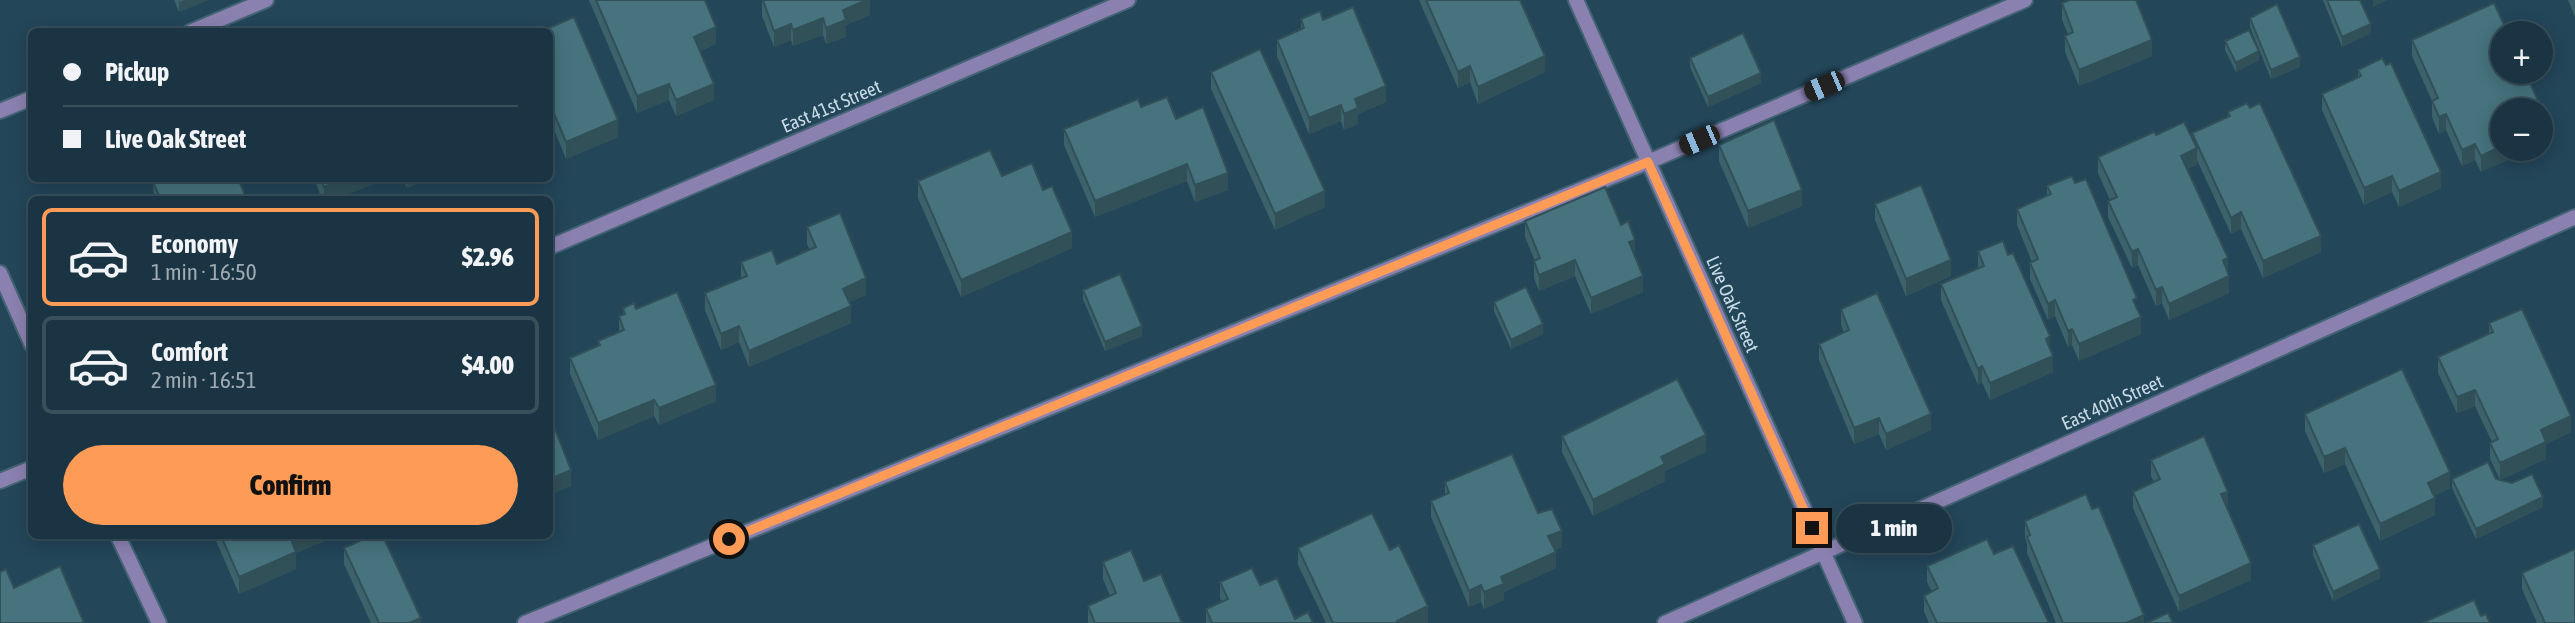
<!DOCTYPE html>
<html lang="en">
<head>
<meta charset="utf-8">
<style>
	body { margin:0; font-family:"Asap Condensed",sans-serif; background:#273f4e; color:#f1f3f6; height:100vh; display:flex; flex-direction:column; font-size:26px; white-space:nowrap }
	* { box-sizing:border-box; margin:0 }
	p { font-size:23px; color:#9faab2 }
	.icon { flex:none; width:38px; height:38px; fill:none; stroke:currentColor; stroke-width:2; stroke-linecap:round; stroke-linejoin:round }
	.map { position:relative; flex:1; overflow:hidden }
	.panel { position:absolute; left:28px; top:196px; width:525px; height:343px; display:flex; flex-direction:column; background:#1a3443; border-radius:10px; box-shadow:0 4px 18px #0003,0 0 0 2px #384f5c }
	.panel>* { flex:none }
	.hud { position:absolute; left:28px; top:28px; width:525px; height:154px; border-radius:10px; box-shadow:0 4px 18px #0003,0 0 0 2px #384f5c; display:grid; align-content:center; height:154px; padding:0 35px; background:#1a3443 }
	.fabs { position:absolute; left:2490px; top:21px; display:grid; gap:14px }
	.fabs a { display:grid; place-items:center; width:63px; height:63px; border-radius:50%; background:#1a3443; box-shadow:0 4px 18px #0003,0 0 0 2px #384f5c; font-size:35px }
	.end { position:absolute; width:32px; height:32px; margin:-16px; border:9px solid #fe9c57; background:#111; box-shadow:0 0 0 4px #111 }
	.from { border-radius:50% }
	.bubble { position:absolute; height:49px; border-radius:24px; background:#1a3443; box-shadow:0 4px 18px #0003,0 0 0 2px #384f5c; font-size:23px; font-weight:800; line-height:49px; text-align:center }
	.car { position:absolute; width:21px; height:42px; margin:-21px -10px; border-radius:9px; box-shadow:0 0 5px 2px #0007; background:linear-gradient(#222 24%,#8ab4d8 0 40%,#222 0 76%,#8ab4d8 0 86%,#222 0) }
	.hud b { display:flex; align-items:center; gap:24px; height:66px; font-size:26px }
	.hud b+b { border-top:2px solid #384f5c }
	.hud i { width:18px; height:18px; background:#f1f3f6 }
	ul { padding:12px 0 0; list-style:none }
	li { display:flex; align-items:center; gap:21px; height:98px; margin:0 14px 10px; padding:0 21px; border:4px solid #384f5c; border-radius:10px }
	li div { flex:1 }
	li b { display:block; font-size:26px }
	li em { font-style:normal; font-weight:800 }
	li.current { border-color:#fe9c57 }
	li>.icon { width:63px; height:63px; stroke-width:1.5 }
	.cta { display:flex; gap:14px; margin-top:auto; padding:14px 35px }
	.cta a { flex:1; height:80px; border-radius:42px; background:#fe9c57; color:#111; font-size:28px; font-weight:800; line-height:80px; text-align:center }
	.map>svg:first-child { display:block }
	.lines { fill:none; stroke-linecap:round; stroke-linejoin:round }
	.service-casing { stroke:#446475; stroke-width:18 }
	.minor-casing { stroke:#446475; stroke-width:18 }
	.service { stroke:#8b81b0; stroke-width:14 }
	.minor { stroke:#8b81b0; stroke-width:14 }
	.wall { fill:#3c636c }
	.shaded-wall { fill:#315058 }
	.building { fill:#46737e; stroke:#315058; stroke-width:2 }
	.route { stroke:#fe9c57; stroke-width:9 }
	.labels { text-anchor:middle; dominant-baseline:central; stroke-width:6; stroke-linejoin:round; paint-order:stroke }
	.street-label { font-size:19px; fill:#c8dbe7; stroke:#234659 }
</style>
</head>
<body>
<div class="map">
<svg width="2575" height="623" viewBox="0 0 2575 623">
	<rect width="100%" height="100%" fill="#234659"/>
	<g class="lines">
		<defs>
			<path id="service" d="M190,32L266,0
				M0,111L32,98
				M525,623L1648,162L2025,0"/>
			<path id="minor" d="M1576,0L1855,623
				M550,247L1128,0
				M0,273L32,345
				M0,481L32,468
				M118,536L159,623
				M1665,623L2575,217"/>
		</defs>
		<!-- service casing -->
		<use href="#service" class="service-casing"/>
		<!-- minor casing -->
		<use href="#minor" class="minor-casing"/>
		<!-- service -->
		<use href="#service" class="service"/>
		<!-- minor -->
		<use href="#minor" class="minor"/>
	</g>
	<!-- wall -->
	<path class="wall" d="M174,0H208L179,12Z
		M589,0H705L716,44L700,51L714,100L676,116L669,100L637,113Z
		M762,0H870V15L846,25V37L826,44L823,35L793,46L791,40L774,47L762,16Z
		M1419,0H1520L1545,72L1478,104L1470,82L1458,88Z
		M2323,0H2360L2371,33L2342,47Z
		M2568,0H2575V17Z
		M2062,3L2152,56L2079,86L2065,52V36L2068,34L2062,20Z
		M2250,18L2300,67L2271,79L2250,27Z
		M1301,19L1323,20L1386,102L1358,114V124L1344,130L1341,121L1309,134L1277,56V40L1301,29Z
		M550,32L618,137L566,159L550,120Z
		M2412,40L2541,110L2481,172L2475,160L2462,166L2446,130L2439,134L2432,117V101L2412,56Z
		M2225,41L2259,60L2236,72L2225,50Z
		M1690,58L1761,83L1708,107L1690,67Z
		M2358,70L2441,188L2399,207L2392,192L2364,205L2322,110V94L2358,77Z
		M1211,72L1325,207L1275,230L1211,89Z
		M1141,107L1176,119L1228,190L1195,202L1187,181L1095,217L1064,145V129Z
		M2228,112L2321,252L2263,278L2241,229L2231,234L2197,160V165L2187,169L2228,273L2229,293L2169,320L2162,303L2156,306L2138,265L2132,268L2108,217V201L2110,200L2098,173V157L2156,135L2192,138V133L2228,117Z
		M1719,145L1802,206L1748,228L1719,161Z
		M1002,176L1043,190L1072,248L961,297L918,198V181Z
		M314,178H383V180L333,200H322Z
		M403,178H430L407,188Z
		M153,182L247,200H154Z
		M2047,186L2137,307L2141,334L2079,361L2072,345L2068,347L2055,316L2048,320L2030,279V263L2032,262L2017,225V209L2047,196Z
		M1875,204L1951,276L1906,296L1875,220Z
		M1525,221L1643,292L1591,314L1575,276L1539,291L1534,278V261H1535L1525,237Z
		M807,227L866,295L849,302L851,323L749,367L739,342L721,350L705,310V293L741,279V262L777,264L810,250L807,244Z
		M1978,251L2050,348L2053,372L1990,400L1982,382L1978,385L1941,300V284L1978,268Z
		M1083,290L1142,336L1105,351L1083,299Z
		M1494,302L1543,334L1511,349L1494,311Z
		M623,308L636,309L716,401L659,425L654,416L598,440L570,374V358L598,346V341L619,332V316L623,315Z
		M1841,309L1931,430L1886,450L1879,434L1854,444L1819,360V344L1844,333L1841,325Z
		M2489,323L2571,432L2546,444V459L2500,480L2490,459V443L2492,442L2475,406L2457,413L2438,373V357L2489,334Z
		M2305,414L2450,488L2434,496L2435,515L2380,541L2345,464L2324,473L2305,431Z
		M1562,436L1706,452L1665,471V481L1593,516L1562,452Z
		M2151,460L2228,508H2227L2251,580L2179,612L2133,508V492L2154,482L2151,476Z
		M2452,479H2496L2543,507L2476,539L2452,488Z
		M1445,482L1538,513L1562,547L1555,550L1556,568L1504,592V600L1484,609L1481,602L1469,607L1431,517V501L1445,495Z
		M2092,509L2144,623H2056L2027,553V543L2025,538V521Z
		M214,536H336L296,553V569L239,594Z
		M2313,545L2380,578L2333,601L2313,555Z
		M344,548L421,623H371L344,564Z
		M1298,548L1428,623H1326L1298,565Z
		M1994,554L2049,623H1929L1924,612V596L1932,592L1927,582V566Z
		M1103,562L1144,581L1182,623H1088V606L1110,596L1103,579Z
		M2522,573L2575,623H2537L2522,589Z
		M1220,582L1260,585L1295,619L1313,623H1206V609L1222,602L1220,598Z"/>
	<!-- shaded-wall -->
	<path class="shaded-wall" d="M185,0H208L179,12V2Z
		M867,0H870V15L846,25V37L826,44V28L843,10Z
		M2373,0H2388L2373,7Z
		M823,18V35L793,46V30Z
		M791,24V40L774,47V31Z
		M2371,24V33L2342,47V37Z
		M716,27V44L694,53V37Z
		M2152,40V56L2079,86V70Z
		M2259,51V60L2236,72V63Z
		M1545,56V72L1478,104V87Z
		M2300,57V67L2271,79V70Z
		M1470,66V82L1458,88V72Z
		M1761,73V83L1708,107V97Z
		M669,84V100L637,113V96Z
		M714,84V100L676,116V100Z
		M1386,86V102L1358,114V124L1344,130V114L1355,99Z
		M1341,105V121L1309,134V118Z
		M2446,114V130L2439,134V117Z
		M618,120V137L566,159V142Z
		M2475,144V160L2462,166V150Z
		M2502,146V149H2534L2481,172V156Z
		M2197,148V165L2181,172V156Z
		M1187,164V181L1095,217V201Z
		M2441,172V188L2399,207V191Z
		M1228,173V190L1195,202V185Z
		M2392,176V192L2364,205V188Z
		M345,178H383V180L333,200H324V187Z
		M407,178H430L407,188Z
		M467,178H481L467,184Z
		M1802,190V206L1748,228V211Z
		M1325,191V207L1275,230V214Z
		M2241,212V229L2231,234V218Z
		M1072,232V248L961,297V280Z
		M2321,236V252L2263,278V261Z
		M1635,240V256L1629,242Z
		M2138,249V265L2132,268V252Z
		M2228,258V274L2223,260Z
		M1575,260V276L1539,291V275Z
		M1951,260V276L1906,296V279Z
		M1643,276V292L1591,314V298Z
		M2229,276V293L2169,320V304Z
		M866,278V295L843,305V289Z
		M2162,287V303L2156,306V290Z
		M2055,300V316L2048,320V304Z
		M851,306V323L749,367V351Z
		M2141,317V334L2079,361V344Z
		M1543,324V334L1511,349V340Z
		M739,326V342L721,350V334Z
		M1142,326V336L1105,351V342Z
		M2072,329V345L2068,347V331Z
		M2050,336V353L2046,339Z
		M2053,356V372L1990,400V383Z
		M1982,366V382L1978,385V369Z
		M716,385V401L659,425V408Z
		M2475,390V406L2457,413V397Z
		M654,400V416L598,440V423Z
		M1931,414V430L1886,450V434Z
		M2571,416V432L2546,444V459L2500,480V463L2541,430Z
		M1879,418V434L1854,444V428Z
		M1706,435V452L1665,471V481L1593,516V500L1661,457Z
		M2345,448V464L2324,473V457Z
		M571,470V486L550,495V479Z
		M2450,472V488L2428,499V483Z
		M2228,492V508L2221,511V494Z
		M2543,497V507L2476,539V529Z
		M2435,498V515L2380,541V524Z
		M1562,531V547L1548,553V536Z
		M298,536H336L296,553V569L239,594V577L291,539Z
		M1556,552V568L1504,592V600L1484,609V592L1501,577Z
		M2251,563V580L2179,612V596Z
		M2380,569V578L2333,601V592Z
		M1481,585V602L1469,607V591Z
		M1428,606V623H1397V621Z
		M2144,615V623H2126Z
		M421,618V623H409Z"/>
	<!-- building -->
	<path class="building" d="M596,0H705L716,27L694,37L714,84L676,100L669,84L637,96Z
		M763,0H867L843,10L846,20L826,28L823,18L793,30L791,24L774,31Z
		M1426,0H1520L1545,56L1478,87L1470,66L1458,72Z
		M2070,0H2136L2152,40L2079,70L2065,36L2073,32L2062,3Z
		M2327,0H2360L2371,24L2342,37Z
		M2494,3L2508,33H2502V72H2525L2541,107L2533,110H2502V146L2481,156L2475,144L2462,150L2446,114L2439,117L2432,101L2438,98L2412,40Z
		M2277,4L2300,57L2271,70L2250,18Z
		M1353,7L1386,86L1355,99L1358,108L1344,114L1341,105L1309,118L1277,40L1304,28L1301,19L1320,11L1323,20Z
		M574,17L618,120L566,142L550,104V32H540Z
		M2249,30L2259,51L2236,63L2225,41Z
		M1743,33L1761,73L1708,97L1690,58Z
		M1260,49L1325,191L1275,214L1211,72Z
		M2382,58L2386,65L2391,63L2441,172L2399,191L2392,176L2364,188L2322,94L2361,76L2358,70Z
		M1167,97L1176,119L1203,107L1228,173L1195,185L1187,164L1095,201L1064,129L1138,99L1141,107Z
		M2247,103L2250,108L2260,103L2321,236L2263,261L2241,212L2231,218L2192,133L2230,116L2228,112Z
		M1774,120L1802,190L1748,211L1719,145Z
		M2184,122L2197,148L2181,156L2228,258L2223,260L2229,276L2169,304L2162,287L2156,290L2138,249L2132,252L2108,201L2117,197L2098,157L2154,132L2156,135Z
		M990,150L1002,176L1032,163L1043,190L1052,186L1072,232L961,280L918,181Z
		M2072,176L2075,183L2086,179L2137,298L2133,300L2141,317L2079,344L2072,329L2068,331L2055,300L2048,304L2030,263L2038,259L2017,209L2051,194L2047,186Z
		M162,178H238L247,200H161L153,182Z
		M320,178H345L324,187Z
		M1921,185L1951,260L1906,279L1875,204Z
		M1605,187L1621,225L1628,221L1635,240L1629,242L1643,276L1591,298L1575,260L1539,275L1534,261L1540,258L1525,221Z
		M840,213L866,278L843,289L851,306L749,351L739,326L721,334L705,293L747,276L741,262L772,250L777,264L816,247L807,227Z
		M2003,241L2008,255L2013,253L2050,336L2046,339L2053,356L1990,383L1982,366L1978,369L1941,284L1984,266L1978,251Z
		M1120,274L1142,326L1105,342L1083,290Z
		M1526,287L1543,324L1511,340L1494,302Z
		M677,292L716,385L659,408L654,400L598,423L570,358L600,345L598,341L624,330L619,316L625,314L623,308L634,303L636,309Z
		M1877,293L1931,414L1886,434L1879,418L1854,428L1819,344L1849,330L1841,309Z
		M2522,309L2571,416L2541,430L2546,442L2500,463L2490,443L2498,439L2475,390L2457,397L2438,357L2493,332L2489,323Z
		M2402,369L2450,472L2428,483L2435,498L2380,524L2345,448L2324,457L2305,414Z
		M1677,379L1706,435L1661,457L1665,464L1593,500L1562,436Z
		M550,416L571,470L550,479Z
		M2204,436L2228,492L2221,494L2251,563L2179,596L2133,492L2160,479L2151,460Z
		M1512,454L1538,513L1552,509L1562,531L1548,536L1556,552L1501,577L1504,584L1484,592L1481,585L1469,591L1431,501L1449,493L1445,482Z
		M2488,462L2496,479L2512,483L2532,474L2543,497L2476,529L2452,479Z
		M2086,494L2092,509L2099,507L2144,615L2126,623H2063L2027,537L2030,535L2025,521Z
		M1372,513L1390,550L1399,545L1428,606L1397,621L1398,623H1333L1298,548Z
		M2359,524L2380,569L2333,592L2313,545Z
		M221,536H298L291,539L296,552L239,577Z
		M370,536H383L421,618L409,623H379L344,548Z
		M1987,539L1994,554L2013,546L2049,623H1937L1924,596L1938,588L1927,566Z
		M2575,549V623H2545L2522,573Z
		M1131,550L1144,581L1161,574L1182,623H1095L1088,606L1116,593L1103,562Z
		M60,566L84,623H0V572L6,569L14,588Z
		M1252,568L1260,585L1277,578L1295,619L1308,612L1313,623H1212L1206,609L1228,599L1220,582Z
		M2474,600L2481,616L2486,614L2490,623H2422Z
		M2168,613L2173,623H2146Z"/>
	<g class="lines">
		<!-- route -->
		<path class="route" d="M729,539L1648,162L1812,528"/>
	</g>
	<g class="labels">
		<!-- street labels -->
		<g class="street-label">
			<text transform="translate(831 106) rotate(-23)">East 41st Street</text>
			<text transform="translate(1733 304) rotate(66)">Live Oak Street</text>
			<text transform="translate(2112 402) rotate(-24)">East 40th Street</text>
		</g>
	</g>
</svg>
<div class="fabs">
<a>+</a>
<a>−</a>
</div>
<i class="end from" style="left:729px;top:539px"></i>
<i class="end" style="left:1812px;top:528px"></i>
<div class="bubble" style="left:1836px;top:504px;width:116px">1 min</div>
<i class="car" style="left:1824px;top:86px;rotate:247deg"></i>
<i class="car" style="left:1699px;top:140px;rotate:247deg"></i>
<div class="hud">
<b><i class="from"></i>Pickup</b>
<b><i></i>Live Oak Street</b>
</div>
<section class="panel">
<ul>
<li class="current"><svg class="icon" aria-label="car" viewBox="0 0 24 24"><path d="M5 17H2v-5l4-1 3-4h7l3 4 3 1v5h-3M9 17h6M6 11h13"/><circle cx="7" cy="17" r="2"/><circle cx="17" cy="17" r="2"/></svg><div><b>Economy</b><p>1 min · 16:50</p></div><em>$2.96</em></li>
<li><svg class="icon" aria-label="car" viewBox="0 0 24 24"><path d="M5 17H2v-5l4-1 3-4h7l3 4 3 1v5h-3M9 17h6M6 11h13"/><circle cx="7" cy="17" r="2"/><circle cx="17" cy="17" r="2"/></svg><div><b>Comfort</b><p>2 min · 16:51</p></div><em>$4.00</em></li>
</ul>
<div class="cta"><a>Confirm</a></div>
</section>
</div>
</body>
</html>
